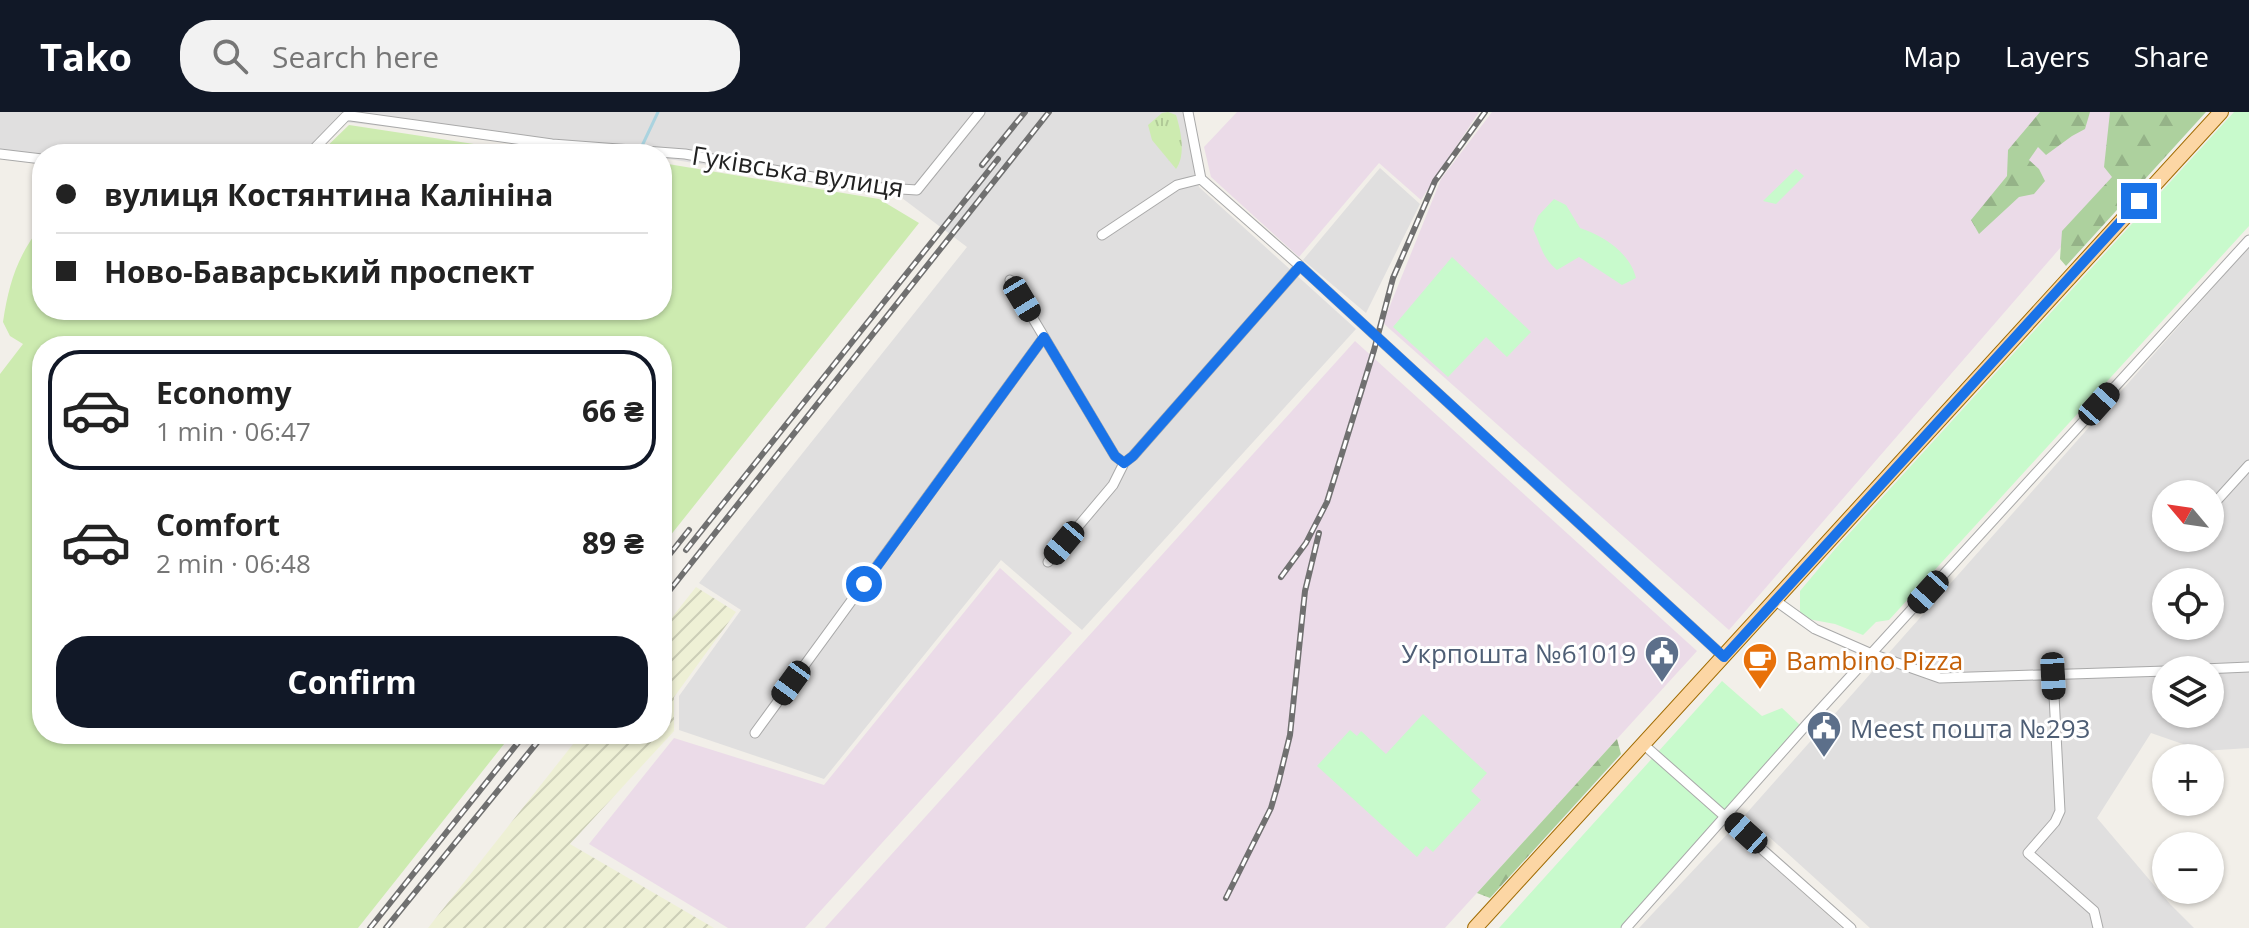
<!DOCTYPE html>
<html lang="en">
<head>
<meta charset="utf-8">
<style>
	body { margin:0; font-family:"Open Sans",sans-serif; background:#f2f2f2; color:#222; height:100vh; display:flex; flex-direction:column; font-size:30px; white-space:nowrap }
	* { box-sizing:border-box; margin:0 }
	p { font-size:26px; color:#767676 }
	.icon { flex:none; width:44px; height:44px; fill:none; stroke:currentColor; stroke-width:2; stroke-linecap:round; stroke-linejoin:round }
	.map { position:relative; flex:1; overflow:hidden }
	.side { position:absolute; left:32px; top:224px; width:640px; height:408px; display:flex; flex-direction:column; background:#fff; border-radius:32px; box-shadow:0 2px 6px #0004 }
	.side>* { flex:none }
	.guide { position:absolute; left:32px; top:32px; width:640px; height:176px; border-radius:32px; box-shadow:0 2px 6px #0004; display:grid; align-content:center; height:176px; padding:0 24px; background:#fff }
	.needle { width:52px; rotate:299deg }
	.buttons { position:absolute; left:2152px; top:368px; display:grid; gap:16px }
	.buttons a { display:grid; place-items:center; width:72px; height:72px; border-radius:50%; background:#fff; box-shadow:0 2px 6px #0004; font-size:40px }
	.end { position:absolute; width:36px; height:36px; margin:-18px; border:10px solid #1a73e8; background:#fff; box-shadow:0 0 0 4px #fff }
	.from { border-radius:50% }
	.car { position:absolute; width:24px; height:48px; margin:-24px -12px; border-radius:10px; box-shadow:0 0 6px 2px #0007; background:linear-gradient(#222 24%,#8ab4d8 0 40%,#222 0 76%,#8ab4d8 0 86%,#222 0) }
	.guide b { display:flex; align-items:center; gap:28px; height:76px; font-size:30px }
	.guide b+b { border-top:2px solid #e0e0e0 }
	.guide i { width:20px; height:20px; background:#222 }
	ul { padding:14px 0 0; list-style:none }
	li { display:flex; align-items:center; gap:24px; height:120px; margin:0 16px 12px; padding:0 8px; border:4px solid transparent; border-radius:32px }
	li div { flex:1 }
	li b { display:block; font-size:30px }
	li em { font-style:normal; font-weight:700 }
	li.current { border-color:#111827 }
	li>.icon { width:72px; height:72px; stroke-width:1.5 }
	.cta { display:flex; gap:16px; margin-top:auto; padding:16px 24px }
	.cta a { flex:1; height:92px; border-radius:32px; background:#111827; color:#fff; font-size:32px; font-weight:700; line-height:92px; text-align:center }
	header { display:flex; align-items:center; gap:48px; box-sizing:border-box; height:112px; padding:0 40px; background:#111827; color:#fff }
	header strong { font-size:38px }
	nav { display:flex; gap:44px; margin-inline-start:auto; font-size:28px }
	.search { width:560px; height:72px; background:#f2f2f2; display:flex; align-items:center; gap:20px; box-sizing:border-box; padding:0 28px; border-radius:32px; color:#767676; font-size:30px }
	.map>svg:first-child { display:block }
	.residential { fill:#e0dfdf; fill-rule:evenodd }
	.industrial { fill:#ebdbe8 }
	.farmland { fill:url(#farmland-furrows) }
	.grass { fill:url(#grass-tufts) }
	.forest { fill:url(#forest-firs) }
	.park { fill:#c8facc }
	.garden { fill:#cdebb0 }
	.lines { fill:none; stroke-linecap:round; stroke-linejoin:round }
	.stream { stroke:#aad3df; stroke-width:3 }
	.minor-casing { stroke:#a9a9a9; stroke-width:11 }
	.primary-casing { stroke:#a06b00; stroke-width:16 }
	.minor { stroke:#fff; stroke-width:9 }
	.primary { stroke:#fcd6a4; stroke-width:14 }
	.rail-casing { stroke:#707070; stroke-width:6 }
	.rail { stroke:#fff; stroke-width:3; stroke-dasharray:9; stroke-linecap:butt }
	.route { stroke:#1a73e8; stroke-width:10 }
	.labels { text-anchor:middle; dominant-baseline:central; stroke-width:6; stroke-linejoin:round; paint-order:stroke }
	.street-label { font-size:26px; fill:#222; stroke:#fff }
	.service-label { font-size:26px; fill:#4e5e75; stroke:#fff; text-anchor:end }
	.food-label { font-size:26px; fill:#c56008; stroke:#fff; text-anchor:start }
</style>
</head>
<body>
<header>
<strong>Tako</strong>
<div class="search"><svg class="icon" aria-label="search" viewBox="0 0 24 24"><circle cx="10" cy="10" r="6"/><path d="M15 15l6 6"/></svg>Search here</div>
<nav><a>Map</a><a>Layers</a><a>Share</a></nav>
</header>
<div class="map">
<svg width="2249" height="816" viewBox="0 0 2249 816">
	<defs>
		<pattern id="farmland-furrows" width="10" height="10" patternUnits="userSpaceOnUse" patternTransform="scale(2)"><rect width="10" height="10" fill="#eef0d5"/><path d="M-1 1l2-2M0 10L10 0M9 11l2-2" fill="none" stroke="#ccceb7"/></pattern>
		<pattern id="grass-tufts" width="24" height="20" patternUnits="userSpaceOnUse" patternTransform="scale(2)"><rect width="24" height="20" fill="#cdebb0"/><path d="M3 7l-1-3M5 7V3M7 7l1-3M15 17l-1-3M17 17v-4M19 17l1-3" fill="none" stroke="#b0c997"/></pattern>
		<pattern id="forest-firs" width="22" height="20" patternUnits="userSpaceOnUse" patternTransform="scale(2)"><rect width="22" height="20" fill="#add19e"/><path d="M5 1l3.5 6h-7zM16 11l3.5 6h-7z" fill="#95b388"/></pattern>
	</defs>
	<rect width="100%" height="100%" fill="#f2efe9"/>
	<!-- residential -->
	<path class="residential" d="M0,0H1184L1199,75L1356,217L1082,518L1001,448L824,667L679,618V584L741,498L699,471L967,135L898,83L662,46V42H625L345,10L313,42H42V51L0,46Z
		M1380,56L1420,92L1366,201L1303,148Z
		M2249,135V636L2203,639L2151,621L2097,706L2170,792L2194,816H1870L1745,703ZM2166,382H2210V426H2166ZM2166,470H2210V514H2166ZM2166,558H2210V602H2166Z
		M1732,717L1842,816H1639Z"/>
	<!-- industrial -->
	<path class="industrial" d="M1237,0H1479L1421,88L1379,51L1299,145L1211,65L1204,35Z
		M1492,0H2178L1729,518L1383,211L1441,67Z
		M1355,229L1697,539L1445,816H825Z
		M1000,456L1072,521L805,816H728L589,732L674,626L824,673Z"/>
	<!-- farmland -->
	<path class="farmland" d="M696,475L736,500L674,585V619L570,732L714,816H428L581,622H662V518Z"/>
	<!-- grass -->
	<path class="grass" d="M1168,0L1176,3C1181,19 1186,43 1176,57L1152,28L1148,13L1162,1Z"/>
	<!-- forest -->
	<path class="forest" d="M2040,0H2090L2085,17L2072,24L2046,43L2038,35L2029,48L2039,57L2045,69L2034,82L2019,85L1979,122L1971,108L2007,64L2008,38Z
		M2110,0H2206L2066,154L2060,147L2062,119L2112,65L2104,55Z
		M1617,627L1621,642L1490,786L1477,781Z"/>
	<!-- park -->
	<path class="park" d="M2234,0H2249V114L1889,508L1876,510L1863,523L1835,512L1808,507L1800,502V479L1836,436Z
		M1796,57L1804,64L1776,92L1763,89Z
		M1554,87L1566,93L1580,116C1604,124 1630,141 1636,166L1622,173L1579,145L1557,158C1541,144 1542,135 1533,117L1538,104Z
		M1452,145L1531,220L1507,245L1486,225L1448,265L1393,215Z
		M1722,569L1762,604L1782,596L1800,613L1620,816H1499Z
		M1423,602L1487,661L1471,679L1481,688L1433,740L1426,734L1417,745L1317,654L1350,618L1357,624L1361,619L1386,642Z"/>
	<!-- garden -->
	<path class="garden" d="M349,13L540,42H319Z
		M662,51L879,87L919,111L662,434V234H42V622H512L358,816H0V262L23,232L10,224L3,210C9,171 17,144 42,113V198H662Z"/>
	<g class="lines">
		<!-- stream -->
		<path class="stream" d="M641,36L658,0"/>
		<defs>
			<path id="minor" d="M0,42L42,47
				M309,42L346,4H351L552,32L685,42L868,75L917,78L980,0
				M1102,123L1177,73L1201,67
				M1300,154L1724,545
				M1010,168L1115,344L1124,351L1133,344L1300,154L1201,67L1188,0
				M2210,396L2249,353
				M1048,450L1113,373L1124,351
				M1776,489L1815,517L1872,542L1940,566L2166,559
				M2180,558L2249,555
				M2053,564L2060,699L2055,710L2028,741L2094,799L2098,816
				M755,621L1044,225
				M1643,632L1851,816
				M1626,816L1807,612L2249,128"/>
			<path id="primary" d="M1475,816L2221,0"/>
		</defs>
		<!-- minor casing -->
		<use href="#minor" class="minor-casing"/>
		<!-- primary casing -->
		<use href="#primary" class="primary-casing"/>
		<!-- minor -->
		<use href="#minor" class="minor"/>
		<!-- primary -->
		<use href="#primary" class="primary"/>
		<defs>
			<path id="rail" d="M982,53L1025,0
				M686,438L998,47
				M662,452L689,418
				M1281,465L1306,431L1327,390L1374,238L1393,166L1435,69L1485,0
				M662,488L1049,0
				M1226,786L1271,696L1278,672L1290,623L1305,479L1319,421
				M370,816L525,622
				M386,816L544,622"/>
		</defs>
		<!-- rail casing -->
		<use href="#rail" class="rail-casing"/>
		<!-- rail -->
		<use href="#rail" class="rail"/>
	</g>
	<g class="lines">
		<!-- route -->
		<path class="route" d="M864,472L1044,225L1115,344L1124,351L1133,344L1300,154L1724,545L2139,89"/>
	</g>
	<!-- icons -->
	<defs>
		<symbol id="civic-pin" viewBox="-11 -11 22 30"><path d="M0 17L-7.5 6A9.5 9.5 0 1 1 7.5 6Z" fill="#5c6f8a" stroke="#fff"/><path d="M-.6-6.5H3V-4.5H.6V-3L4-1V1h2V6H-6V1h2V-1L-.6-3ZM-1.2 2.5V6h2.4V2.5Z" fill="#fff"/></symbol>
		<symbol id="cafe-pin" viewBox="-11 -11 22 30"><path d="M0 17L-7.5 6A9.5 9.5 0 1 1 7.5 6Z" fill="#e8710a" stroke="#fff"/><path d="M-5.5-4.5H6V0H3Q3 3.5 0 3.5H-2.5Q-5.5 3.5-5.5 0ZM3-3.2v2h1.7v-2ZM-6 4.5H4V6H-6Z" fill="#fff"/></symbol>
	</defs>
	<g fill-rule="evenodd">
		<use href="#civic-pin" x="1642" y="521" width="40" height="54"/>
		<use href="#cafe-pin" x="1740" y="528" width="40" height="54"/>
		<use href="#civic-pin" x="1804" y="596" width="40" height="54"/>
	</g>
	<g class="labels">
		<!-- street labels -->
		<g class="street-label">
			<text transform="translate(798 59) rotate(9)">Гуківська вулиця</text>
		</g>
		<!-- service labels -->
		<g class="service-label">
			<text x="1636" y="541">Укрпошта №61019</text>
			<text x="1850" y="616" text-anchor="start">Meest пошта №293</text>
		</g>
		<!-- food labels -->
		<g class="food-label">
			<text x="1786" y="548">Bambino Pizza</text>
		</g>
	</g>
</svg>
<div class="buttons">
<a><svg class="needle" viewBox="-14 -14 28 28"><path d="M0-13l5 13h-10z" fill="#e53935"/><path d="M0 13l5-13h-10z" fill="#767676"/></svg></a>
<a><svg class="icon" aria-label="locate" viewBox="0 0 24 24"><circle cx="12" cy="12" r="6"/><path d="M12 2v4M12 18v4M2 12h4M18 12h4"/></svg></a>
<a><svg class="icon" aria-label="layers" viewBox="0 0 24 24"><path d="M12 4l9 5-9 5-9-5zM3 14l9 5 9-5"/></svg></a>
<a>+</a>
<a>−</a>
</div>
<i class="end from" style="left:864px;top:472px"></i>
<i class="end" style="left:2139px;top:89px"></i>
<i class="car" style="left:1022px;top:187px;rotate:149deg"></i>
<i class="car" style="left:2099px;top:292px;rotate:42deg"></i>
<i class="car" style="left:1064px;top:431px;rotate:220deg"></i>
<i class="car" style="left:1928px;top:480px;rotate:222deg"></i>
<i class="car" style="left:2053px;top:564px;rotate:177deg"></i>
<i class="car" style="left:791px;top:571px;rotate:216deg"></i>
<i class="car" style="left:1746px;top:721px;rotate:312deg"></i>
<div class="guide">
<b><i class="from"></i>вулиця Костянтина Калініна</b>
<b><i></i>Ново-Баварський проспект</b>
</div>
<section class="side">
<ul>
<li class="current"><svg class="icon" aria-label="car" viewBox="0 0 24 24"><path d="M5 17H2v-5l4-1 3-4h7l3 4 3 1v5h-3M9 17h6M6 11h13"/><circle cx="7" cy="17" r="2"/><circle cx="17" cy="17" r="2"/></svg><div><b>Economy</b><p>1 min · 06:47</p></div><em>66 ₴</em></li>
<li><svg class="icon" aria-label="car" viewBox="0 0 24 24"><path d="M5 17H2v-5l4-1 3-4h7l3 4 3 1v5h-3M9 17h6M6 11h13"/><circle cx="7" cy="17" r="2"/><circle cx="17" cy="17" r="2"/></svg><div><b>Comfort</b><p>2 min · 06:48</p></div><em>89 ₴</em></li>
</ul>
<div class="cta"><a>Confirm</a></div>
</section>
</div>
</body>
</html>
